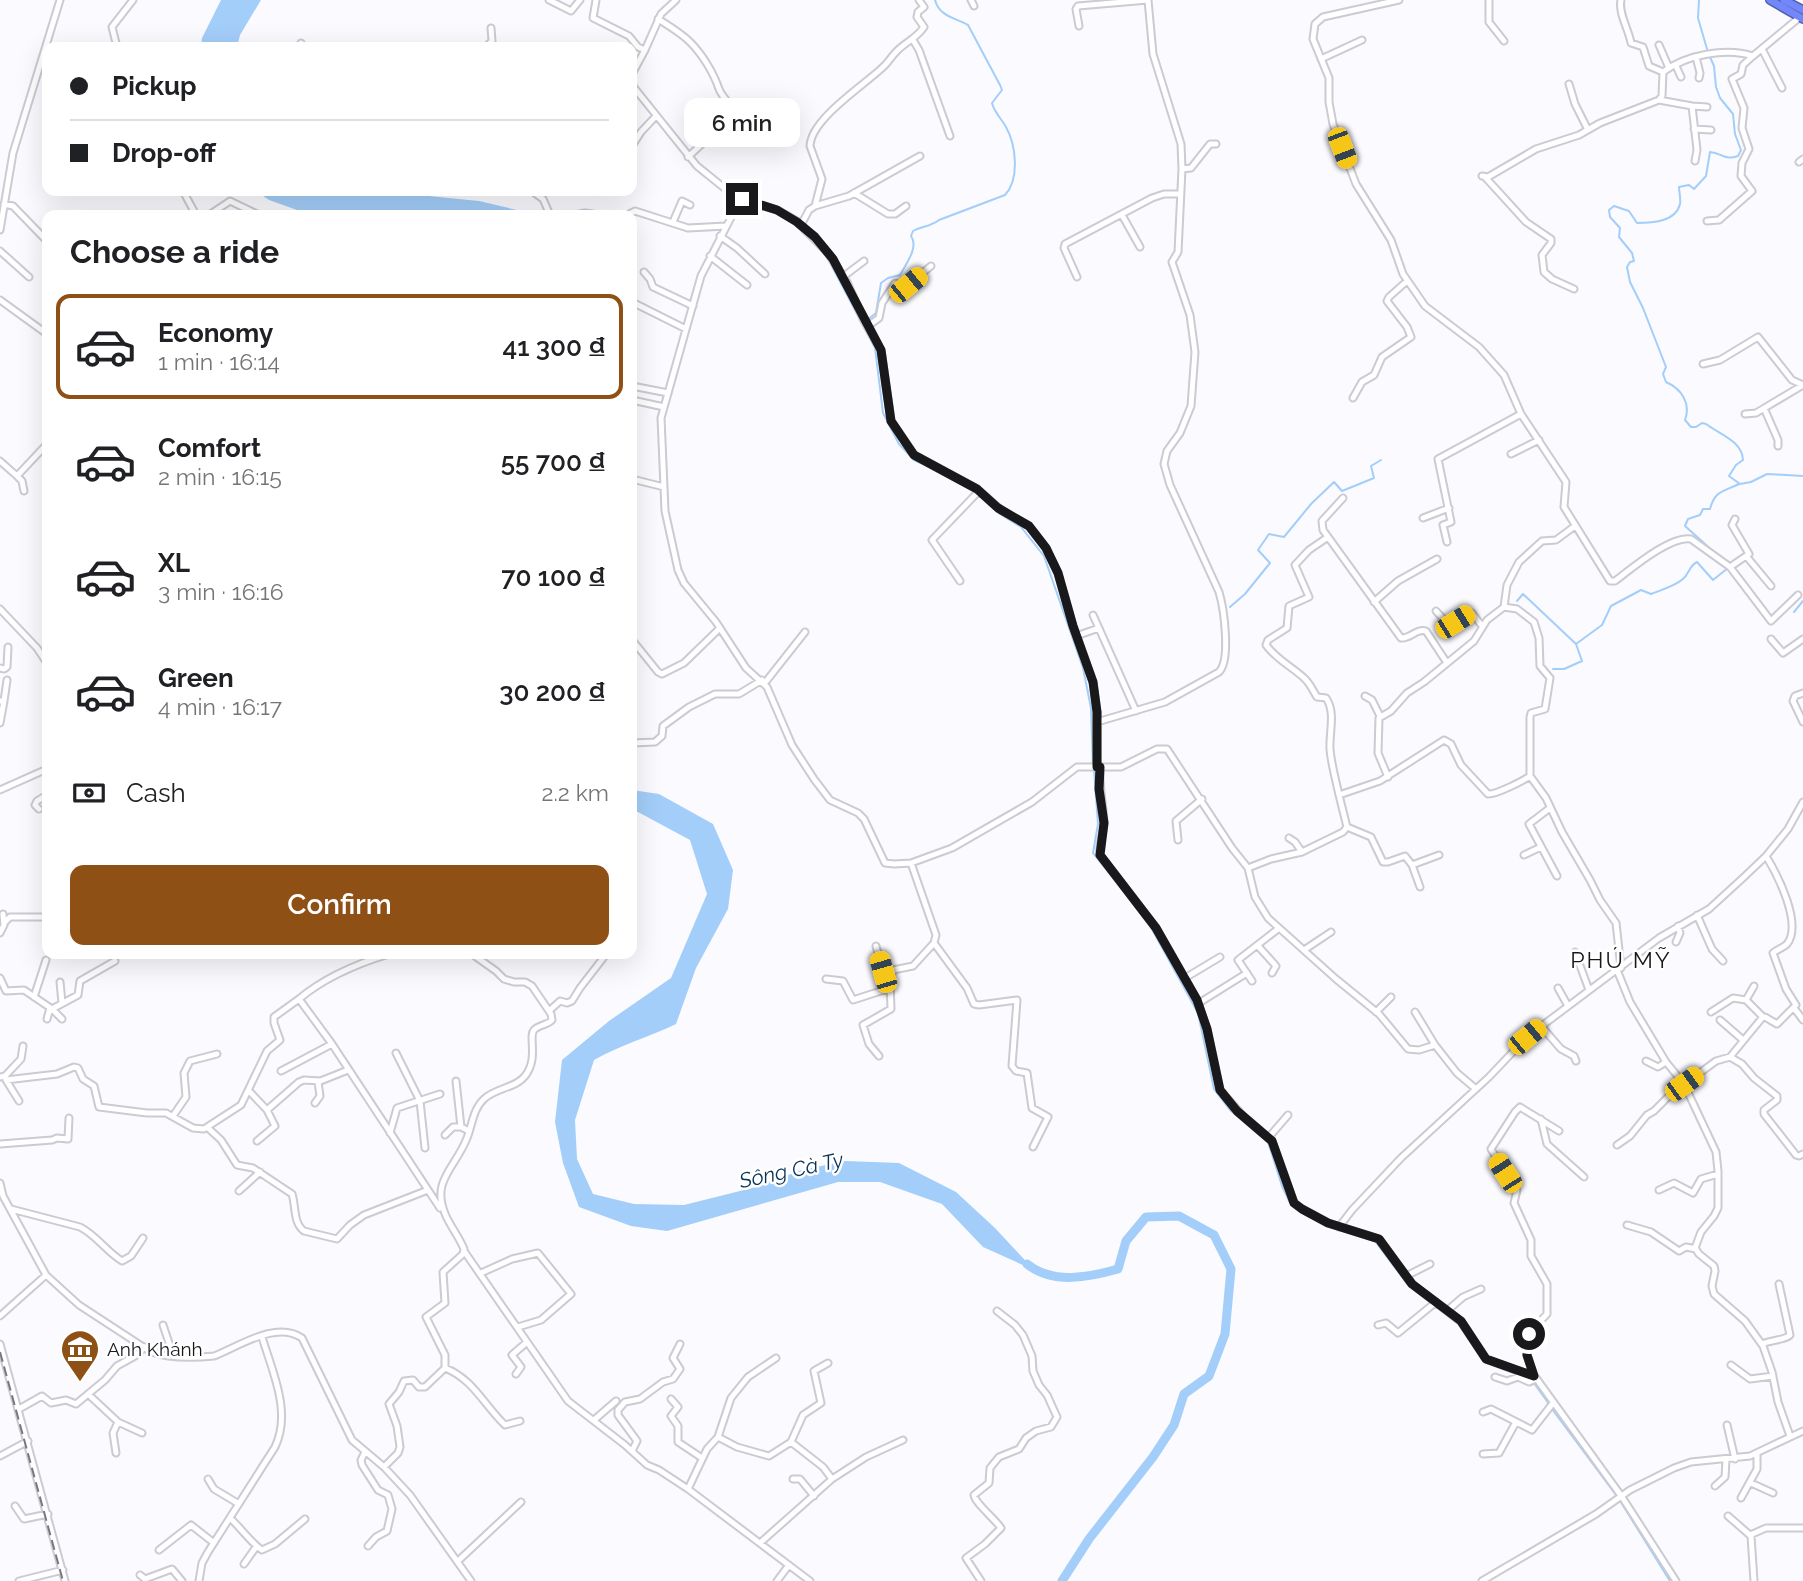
<!DOCTYPE html>
<html lang="en">
<head>
<meta charset="utf-8">
<style>
	body { margin:0; font-family:Raleway,sans-serif; background:#f2f2f2; color:#202124; height:100vh; display:flex; flex-direction:column; font-size:26px; white-space:nowrap }
	* { box-sizing:border-box; margin:0 }
	p { font-size:23px; color:#757577 }
	.icon { flex:none; width:38px; height:38px; fill:none; stroke:currentColor; stroke-width:2; stroke-linecap:round; stroke-linejoin:round }
	.map { position:relative; flex:1; overflow:hidden }
	.details { position:absolute; left:42px; top:210px; width:595px; height:749px; display:flex; flex-direction:column; background:#fff; border-radius:14px; box-shadow:0 7px 28px #0002 }
	.details>* { flex:none }
	.guide { position:absolute; left:42px; top:42px; width:595px; height:154px; border-radius:14px; box-shadow:0 7px 28px #0002; display:grid; align-content:center; height:154px; padding:0 28px; background:#fff }
	.end { position:absolute; width:32px; height:32px; margin:-16px; border:9px solid #19181b; background:#fff; box-shadow:0 0 0 4px #fff }
	.from { border-radius:50% }
	.bubble { position:absolute; height:49px; border-radius:14px; background:#fff; box-shadow:0 7px 28px #0002; font-size:23px; font-weight:600; line-height:49px; text-align:center }
	.car { position:absolute; width:21px; height:42px; margin:-21px -10px; border-radius:9px; box-shadow:0 0 5px 2px #0007; background:linear-gradient(#f5c518 24%,#345 0 40%,#f5c518 0 76%,#345 0 86%,#f5c518 0) }
	.guide b { display:flex; align-items:center; gap:24px; height:66px; font-size:26px }
	.guide b+b { border-top:2px solid #e0e0e0 }
	.guide i { width:18px; height:18px; background:#202124 }
	ul { padding:0; list-style:none }
	li { display:flex; align-items:center; gap:21px; height:105px; margin:0 14px 10px; padding:0 14px; border:4px solid transparent; border-radius:14px }
	li div { flex:1 }
	li b { display:block; font-size:26px }
	li em { font-style:normal; font-weight:600 }
	li.on { border-color:#8f5016 }
	li>.icon { width:63px; height:63px; stroke-width:1.5 }
	h2 { padding:0 28px; font-size:32px; line-height:84px }
	.pay { display:flex; align-items:center; gap:18px; height:77px; padding:0 28px; font-size:26px }
	.pay p { margin-inline-start:auto }
	.cta { display:flex; gap:14px; margin-top:auto; padding:14px 28px }
	.cta a { flex:1; height:80px; border-radius:14px; background:#8f5016; color:#fff; font-size:28px; font-weight:600; line-height:80px; text-align:center }
	.map>svg:first-child { display:block }
	.water { fill:#a3cef9 }
	.lines { fill:none; stroke-linecap:round; stroke-linejoin:round }
	.stream { stroke:#a3cef9; stroke-width:2 }
	.river { stroke:#a3cef9; stroke-width:9 }
	.minor-casing { stroke:#cccad2; stroke-width:9 }
	.highway-casing { stroke:#5260ac; stroke-width:10 }
	.minor { stroke:#fff; stroke-width:5 }
	.highway { stroke:#7187fa; stroke-width:7 }
	.rail { stroke:#78777b; stroke-width:2; stroke-dasharray:10 5; stroke-linecap:butt }
	.route { stroke:#19181b; stroke-width:9 }
	.labels { text-anchor:middle; dominant-baseline:central; stroke-width:5; stroke-linejoin:round; paint-order:stroke }
	.poi-label { font-size:19px; fill:#19181b; stroke:#fff; text-anchor:start }
	.water-label { font-size:21px; font-style:italic; fill:#0b3355; stroke:#fff }
	.quarter-label { font-size:23px; letter-spacing:2px; fill:#19181b; stroke:#fff }
</style>
</head>
<body>
<div class="map">
<svg width="1803" height="1581" viewBox="0 0 1803 1581">
	<rect width="100%" height="100%" fill="#fbfaff"/>
	<!-- water -->
	<path class="water" d="M221,0H261L240,35L237,47H201L202,38Z
		M256,191H378L479,201L538,215H311L269,200Z
		M632,790L659,794L713,824L733,870L728,909L696,968L676,1024C649,1037 620,1045 594,1060L575,1120L577,1159L593,1194L634,1204L684,1205L756,1187L802,1170L845,1161L899,1163L956,1192L995,1228L1034,1270L983,1247L942,1204L880,1182H838L667,1231L631,1226L579,1207L563,1163L555,1122L562,1060L609,1021L671,978L707,894L690,840L638,812H632Z"/>
	<g class="lines">
		<!-- stream -->
		<path class="stream" d="M1699,0L1698,18L1707,49
			M1710,57L1714,66L1716,87L1720,98L1733,114L1735,134L1741,150L1738,156C1725,161 1722,153 1710,152L1706,176L1694,189L1689,185L1679,187C1679,192 1681,198 1680,204C1676,222 1651,223 1637,223L1629,211L1614,206L1609,210L1610,217L1620,228L1619,237L1632,253L1634,261L1630,262L1627,267L1630,282L1643,308L1666,367L1663,374L1666,382C1682,389 1691,404 1685,420L1691,427H1696L1702,423L1706,424C1721,435 1742,441 1743,460L1736,465L1729,476L1740,484L1751,482L1767,474L1803,476
			M632,89L694,166
			M700,172L723,190
			M770,210L793,223L826,255L875,348L883,413L899,444L914,460L945,474
			M866,321L876,313L881,283L888,278L900,275C906,264 919,247 911,236L913,231C922,226 930,227 939,220L1005,195C1020,179 1016,145 1006,127C1001,118 994,112 992,103L1002,90L1000,85L968,25C955,18 939,16 935,0
			M982,497L1000,514L1021,527L1044,556L1083,668L1091,708L1093,765
			M1715,553L1685,526L1688,519L1700,515L1703,509H1710C1715,490 1723,492 1739,484
			M1517,601L1523,594L1576,644L1582,661L1564,669H1553
			M1230,607L1245,594L1270,563L1258,550L1269,534L1284,537L1311,504L1334,482L1342,491L1374,478L1371,466L1381,460
			M1794,612L1803,601
			M1576,644L1602,625L1611,606L1641,590L1651,594C1661,590 1675,586 1683,579C1689,574 1689,566 1697,562L1713,580L1728,568
			M1094,770L1098,824L1093,853L1140,912
			M1148,922L1198,1013L1214,1089L1230,1110L1268,1142L1282,1186L1290,1203L1293,1205
			M1375,1241L1408,1285L1421,1294
			M1466,1335L1483,1360L1518,1374
			M1534,1383L1549,1404
			M1552,1409L1619,1499L1670,1581"/>
		<!-- river -->
		<path class="river" d="M1027,1264C1053,1285 1090,1277 1118,1269L1126,1241L1146,1217L1179,1216L1214,1235L1231,1269L1225,1334L1209,1376L1184,1394L1174,1425L1153,1457L1089,1539L1062,1581"/>
		<defs>
			<path id="minor" d="M549,0L571,11L580,0
				M596,0L593,18L629,36L638,47L645,50
				M971,0L974,6
				M1399,0L1323,17L1315,24L1313,39L1329,78V102L1333,124L1356,184L1391,240L1403,274L1425,306L1479,347L1504,375L1521,414L1566,482L1564,507L1610,581H1615C1631,569 1671,535 1691,539L1730,567L1749,554L1732,525L1735,519
				M1489,0V22L1504,41
				M1621,0C1618,13 1629,30 1631,43L1643,47L1649,66L1663,72
				M658,19C669,26 681,33 690,42C703,55 714,74 719,89C722,97 731,105 736,112L688,157
				M1079,26L1076,9L1078,6L1148,0
				M913,40L919,50L950,136
				M1659,45L1669,68
				M117,47L112,27L133,0
				M299,47L301,43
				M486,47L492,41L491,28
				M1762,49L1782,88
				M1696,57L1700,73L1699,78
				M1321,59L1362,40
				M1676,66L1681,77
				M632,74L645,50L661,14L676,0
				M1569,84L1575,104L1588,130
				M632,85L697,166L728,191L742,199L777,210L797,221L828,253L847,282L863,319L881,350L891,421L914,455L977,489L1001,510L1029,526L1046,548L1058,573L1073,626L1093,682L1097,712V767
				M1659,100L1692,106L1707,107
				M1692,106L1697,150L1695,161
				M1694,129L1711,130
				M632,146L641,132L656,116
				M1799,162L1803,159
				M1182,169L1191,168L1210,144H1216
				M1482,176L1488,177L1536,149L1579,135L1600,123L1659,100L1662,96L1663,72C1686,55 1726,47 1753,56L1800,17
				M1485,177L1526,222L1551,239V243L1542,255L1544,272L1552,279L1574,289
				M183,191L196,215
				M532,191L543,199L550,215
				M854,193L888,214H895L906,206
				M741,198L701,276L661,418L665,511L678,570L684,583L716,622L746,668L767,687L792,745L814,779L830,800L858,813L864,819L885,863L894,864L911,863L952,848L1032,802L1077,767H1121L1157,749H1167L1232,848L1248,868L1255,897L1268,918L1336,979L1379,1014L1408,1049L1419,1050L1435,1045L1457,1073L1476,1089
				M4,204L13,206L47,241
				M815,206L822,179L810,146C811,119 863,86 882,68C888,63 891,57 896,52C905,42 916,39 924,27L917,17L918,12L924,7L919,0
				M209,215L230,201L259,215
				M575,215L585,213L599,215
				M627,215L635,211L688,228L726,226
				M1122,215L1140,247
				M1707,221L1719,220L1752,191L1741,176L1742,163L1749,149L1742,128L1744,108L1732,79L1741,74L1743,65L1753,56
				M673,222L682,201L690,205
				M801,225L809,210L815,206L849,196L920,156
				M0,230L13,153L60,0
				M720,236L737,248L765,274
				M0,251L29,277
				M710,256L747,285
				M644,272L650,279L653,287L693,306
				M844,276L864,261
				M1077,277L1064,248L1065,244L1152,198L1164,194H1180
				M0,300L47,334
				M632,302L686,329
				M868,326L879,318L882,303L895,283L905,287L931,266
				M1703,364L1720,360L1758,337L1792,380L1803,385
				M632,386L668,393
				M1353,398L1362,382L1374,375L1382,357L1411,337L1407,327L1387,301L1389,297L1407,281
				M632,400L664,407
				M1764,408L1778,440V446
				M1745,414L1756,413L1803,385
				M1511,454L1539,440
				M0,461L17,476L47,444
				M17,476L22,481L24,491
				M632,479L664,487
				M1343,498L1322,521L1323,530L1401,638C1410,639 1417,628 1426,631L1447,663
				M1423,518L1449,508
				M1328,537L1309,550L1295,565L1309,597L1289,606L1287,628L1268,640L1266,645C1277,660 1291,666 1304,678C1310,683 1313,691 1317,697L1326,698C1336,712 1329,733 1330,749C1331,763 1336,781 1339,795
				M1447,542L1443,525L1451,522L1438,459L1521,414
				M1747,557L1771,586
				M1730,567L1771,621L1798,595
				M960,581L932,540L979,491
				M1374,602L1398,581L1437,559
				M1504,607L1517,609L1534,622L1539,638L1540,666L1550,678L1545,709L1531,713L1530,717V776L1546,798L1562,832L1590,880L1600,900L1616,923L1621,968
				M0,609L37,648L47,663
				M1436,611L1448,624L1472,613L1482,626
				M1093,615L1136,711
				M1076,636L1099,628
				M1771,639L1783,653L1803,639
				M633,641L658,672L662,674L684,663L720,628
				M0,668L4,669L7,667L8,647
				M764,684L805,632
				M1803,693L1795,696L1793,701L1803,722
				M1365,696L1372,700L1380,716
				M0,701H4L0,723
				M4,701L7,680
				M1097,722L1165,702L1219,672C1231,660 1224,609 1219,592L1170,485L1164,464L1167,451L1180,433L1191,406L1195,352L1190,315L1172,262L1178,252L1182,169L1181,144L1153,54L1148,0
				M632,743L655,742L662,736L663,726L689,707L715,694H739L762,680
				M1100,767C1099,786 1103,804 1104,822C1104,834 1098,844 1100,855L1156,928L1197,1000L1207,1029L1220,1090L1244,1117L1272,1141L1294,1203L1302,1209L1328,1223L1379,1239L1412,1284L1461,1322L1486,1359L1536,1378L1622,1497L1676,1581
				M1388,777L1378,753L1379,718L1391,711L1407,693L1424,682L1457,655L1474,641L1487,620L1504,607L1507,585L1519,562L1542,541L1556,540L1575,526
				M0,790L47,769
				M1550,808L1529,824L1557,876
				M39,809L35,805L37,801L47,795
				M1347,827L1371,837L1383,862H1388L1405,856L1412,865L1420,887
				M1289,838L1295,842L1302,852
				M1178,840L1176,821L1202,799
				M1524,855L1541,847
				M1412,865L1439,855
				M1248,868L1271,859L1302,852L1343,832L1347,827L1339,795L1380,781L1444,740L1451,744L1461,765L1488,794C1495,795 1523,781 1530,776
				M1697,915L1712,949L1723,961
				M4,923L10,917H47
				M0,933L4,925L3,914
				M1676,942L1680,933L1678,926
				M934,943L967,988L974,1004L979,1005L1017,1000L1012,1066L1016,1071L1027,1073L1032,1108L1048,1117L1033,1147
				M876,946L883,972L890,982
				M1258,946L1276,966L1272,973
				M1304,950L1331,932
				M1575,952L1589,990
				M389,954C356,964 325,977 299,999L332,1044L440,1208
				M1617,970L1630,1002L1666,1062L1684,1084L1716,1152L1718,1171V1208L1714,1216L1701,1232L1695,1248L1699,1254L1714,1266L1715,1271L1712,1286L1714,1294L1745,1321L1763,1346L1772,1372L1778,1402L1790,1436
				M0,978L6,991L24,990L52,1009L78,995L80,981L115,961
				M1185,978L1220,957
				M826,979L843,981L853,1000L890,988
				M1252,981L1238,960L1278,929
				M60,982L62,1003
				M1754,986L1746,1000L1763,1017
				M1558,988L1568,1006
				M34,997L46,960
				M1199,1003L1247,973
				M1794,1008L1803,1020
				M52,1009L62,1019
				M549,1011L560,1001L567,1003L572,1001L580,988L604,957
				M1376,1012L1391,997
				M1415,1012L1435,1045
				M1711,1012L1733,998L1746,1000
				M47,1019L50,1008
				M1720,1020L1743,1040
				M1541,1026L1561,1049L1574,1056L1576,1061
				M396,1053L420,1101L425,1148
				M879,1056L869,1044L863,1025L891,1009L890,982L893,970L913,966L934,943L936,935L911,863
				M1730,1057L1762,1018L1765,1017L1777,1024L1796,1005L1786,989L1773,953C1778,949 1783,948 1787,944C1803,924 1777,874 1766,856
				M1646,1061L1658,1067L1666,1062
				M281,1071L332,1044
				M5,1076L21,1059L23,1046
				M0,1077L5,1076L6,1080L57,1074L74,1067L78,1068L83,1079L94,1086L99,1107L147,1113H166L193,1128L204,1129L241,1105L267,1051L280,1040L274,1023V1017L299,999
				M6,1080L19,1101
				M456,1081L461,1127L469,1131
				M249,1091L267,1110L299,1082L304,1080L320,1081
				M315,1103L320,1096L318,1082L348,1070
				M173,1116L186,1097L184,1073L190,1061L217,1054
				M1541,1119L1547,1144L1584,1177
				M208,1128L221,1140L237,1165L253,1168L292,1194C296,1206 293,1223 304,1231L337,1239L350,1225L364,1215L428,1190
				M390,1133L397,1108L440,1094
				M445,1135L453,1127H461
				M1269,1137L1288,1115
				M257,1141L275,1126L267,1110
				M0,1144L52,1140L57,1138L68,1139L69,1118
				M1617,1145L1630,1136L1647,1115L1654,1111L1671,1094L1716,1061L1730,1057L1742,1064L1754,1078L1777,1096V1100L1764,1110V1114L1796,1155L1799,1156L1803,1154
				M0,1183L3,1196L46,1275L79,1305L151,1352C169,1358 195,1358 214,1356C238,1347 276,1320 302,1338L352,1440L384,1467L410,1495L471,1581
				M1659,1190L1674,1183L1693,1193L1701,1179L1718,1174
				M239,1191L260,1172
				M11,1209L80,1227C96,1235 106,1251 122,1261L131,1256L143,1238
				M1627,1225L1651,1232L1679,1251L1686,1247L1696,1249
				M1339,1227L1352,1210L1401,1158L1489,1077L1527,1037L1659,938L1709,909L1744,877L1766,856L1788,829L1803,802
				M464,1251L568,1401L625,1445L647,1465L659,1470L688,1489L810,1581
				M481,1273L512,1259L538,1253L571,1294L541,1320L518,1327
				M1406,1276L1430,1264
				M1448,1310L1463,1297L1481,1289
				M0,1316L46,1275
				M163,1325L173,1355
				M1378,1325L1386,1323L1398,1333L1436,1302
				M0,1344L65,1581
				M1762,1344C1770,1340 1786,1340 1790,1335L1779,1284
				M1731,1365L1750,1379L1773,1376
				M445,1368C473,1379 484,1405 505,1425L520,1421
				M516,1374L521,1367L512,1355L527,1342
				M1534,1376L1527,1355L1530,1332L1547,1314V1284L1531,1256V1240L1514,1203L1517,1190L1491,1149L1515,1112L1520,1107L1559,1131
				M1495,1377L1507,1381L1518,1377L1529,1382L1536,1379
				M88,1394L118,1422L113,1433L116,1453
				M671,1399L678,1407L671,1416L678,1426V1442L702,1458
				M19,1409L42,1396L51,1403L66,1400L76,1404L105,1380L117,1366L135,1356L145,1347
				M1483,1412L1491,1409L1532,1430L1553,1403
				M594,1420L616,1401
				M118,1422L142,1433
				M1727,1425L1735,1459
				M718,1437L737,1447L769,1456L791,1442L823,1467L832,1479
				M791,1442L803,1415L821,1403L814,1371L828,1363
				M632,1451L637,1441L618,1415V1410L625,1402L640,1399L663,1382L673,1379L680,1369L673,1358L680,1344
				M365,1452L361,1460L362,1465L378,1490L388,1495L392,1509L387,1531L376,1537L368,1546
				M1483,1454L1499,1453L1516,1422
				M0,1456L28,1441
				M384,1467L398,1453L400,1447L397,1426L389,1404L399,1392L404,1381L413,1380L419,1387H425L445,1368V1355L426,1317L445,1303L443,1272L463,1254L464,1249C459,1237 451,1227 446,1216C430,1181 455,1169 467,1138C472,1126 473,1109 484,1099C495,1088 516,1088 525,1076C539,1058 528,1037 534,1030C538,1025 548,1025 552,1020L551,1014L532,986L525,982H514L504,979L496,971L472,954
				M208,1479L214,1489L239,1504
				M793,1479H800L814,1496
				M1751,1483L1773,1493
				M1715,1486L1725,1477L1726,1460
				M688,1489L707,1449L718,1437L731,1398L748,1377L776,1358
				M1741,1498L1757,1469V1454
				M15,1506L24,1519L48,1514
				M1728,1516L1751,1536L1754,1581
				M230,1518C240,1527 253,1545 262,1550L275,1544L305,1519
				M1750,1535L1766,1528H1803
				M760,1543L832,1479L866,1457L903,1440
				M159,1550L191,1525L214,1543
				M458,1561L521,1502
				M244,1564L256,1547
				M140,1575L145,1579L172,1569L182,1581
				M19,1581L63,1570
				M199,1581L202,1563L208,1552L275,1447C292,1412 272,1371 262,1337
				M777,1581L789,1565
				M981,1581L966,1558L985,1544L1001,1528C994,1518 975,1503 974,1495L989,1483L990,1468L999,1457L1019,1449L1026,1438L1036,1431L1051,1427L1057,1417L1047,1395L1039,1385L1033,1371L1032,1356L1023,1335L1015,1325L997,1311
				M1482,1581L1596,1514L1630,1490L1674,1468L1691,1462L1750,1456L1803,1431"/>
			<path id="highway" d="M1770,0L1803,19
				M1784,0L1803,10"/>
		</defs>
		<!-- minor casing -->
		<use href="#minor" class="minor-casing"/>
		<!-- highway casing -->
		<use href="#highway" class="highway-casing"/>
		<!-- minor -->
		<use href="#minor" class="minor"/>
		<!-- highway -->
		<use href="#highway" class="highway"/>
		<!-- rail -->
		<path class="rail" d="M0,1352L63,1581"/>
	</g>
	<g class="lines">
		<!-- route -->
		<path class="route" d="M742,199L777,210L797,222L815,237L833,259L881,350L891,421L914,455L977,489L998,508L1029,526L1046,548L1058,573L1073,626L1093,682L1097,712V767H1100L1099,789L1104,823L1100,855L1156,928L1197,1000L1207,1029L1220,1090L1237,1111L1272,1141L1294,1203L1302,1209L1328,1223L1379,1239L1412,1284L1461,1321L1486,1359L1534,1376L1527,1355L1529,1334"/>
	</g>
	<!-- icons -->
	<defs>
		<symbol id="museum-pin" viewBox="-11 -11 22 30"><path d="M0 17L-7.5 6A9.5 9.5 0 1 1 7.5 6Z" fill="#8f5016" stroke="#fff"/><path d="M0-6L6-3V-2H-6V-3ZM-5-1h2V3h-2ZM-1-1h2V3h-2ZM3-1h2V3H3ZM-6 4H6V6H-6Z" fill="#fff"/></symbol>
	</defs>
	<g fill-rule="evenodd">
		<use href="#museum-pin" x="58" y="1327" width="44" height="60"/>
	</g>
	<g class="labels">
		<!-- poi labels -->
		<g class="poi-label">
			<text x="107" y="1349">Anh Khánh</text>
		</g>
		<!-- water labels -->
		<g class="water-label">
			<text transform="translate(791 1170) rotate(-12)">Sông Cà Ty</text>
		</g>
		<!-- quarter labels -->
		<g class="quarter-label">
			<text x="1621" y="959">PHÚ MỸ</text>
		</g>
	</g>
</svg>
<i class="end from" style="left:1529px;top:1334px"></i>
<i class="end" style="left:742px;top:199px"></i>
<div class="bubble" style="left:684px;top:98px;width:116px">6 min</div>
<i class="car" style="left:1342px;top:148px;rotate:159deg"></i>
<i class="car" style="left:908px;top:285px;rotate:51deg"></i>
<i class="car" style="left:1455px;top:622px;rotate:58deg"></i>
<i class="car" style="left:883px;top:972px;rotate:344deg"></i>
<i class="car" style="left:1527px;top:1037px;rotate:50deg"></i>
<i class="car" style="left:1684px;top:1084px;rotate:54deg"></i>
<i class="car" style="left:1505px;top:1173px;rotate:327deg"></i>
<div class="guide">
<b><i class="from"></i>Pickup</b>
<b><i></i>Drop-off</b>
</div>
<section class="details">
<h2>Choose a ride</h2>
<ul>
<li class="on"><svg class="icon" aria-label="car" viewBox="0 0 24 24"><path d="M5 17H2v-5l4-1 3-4h7l3 4 3 1v5h-3M9 17h6M6 11h13"/><circle cx="7" cy="17" r="2"/><circle cx="17" cy="17" r="2"/></svg><div><b>Economy</b><p>1 min · 16:14</p></div><em>41 300 ₫</em></li>
<li><svg class="icon" aria-label="car" viewBox="0 0 24 24"><path d="M5 17H2v-5l4-1 3-4h7l3 4 3 1v5h-3M9 17h6M6 11h13"/><circle cx="7" cy="17" r="2"/><circle cx="17" cy="17" r="2"/></svg><div><b>Comfort</b><p>2 min · 16:15</p></div><em>55 700 ₫</em></li>
<li><svg class="icon" aria-label="car" viewBox="0 0 24 24"><path d="M5 17H2v-5l4-1 3-4h7l3 4 3 1v5h-3M9 17h6M6 11h13"/><circle cx="7" cy="17" r="2"/><circle cx="17" cy="17" r="2"/></svg><div><b>XL</b><p>3 min · 16:16</p></div><em>70 100 ₫</em></li>
<li><svg class="icon" aria-label="car" viewBox="0 0 24 24"><path d="M5 17H2v-5l4-1 3-4h7l3 4 3 1v5h-3M9 17h6M6 11h13"/><circle cx="7" cy="17" r="2"/><circle cx="17" cy="17" r="2"/></svg><div><b>Green</b><p>4 min · 16:17</p></div><em>30 200 ₫</em></li>
</ul>
<div class="pay"><svg class="icon" aria-label="cash" viewBox="0 0 24 24"><path d="M3 7h18v10H3z"/><circle cx="12" cy="12" r="2"/></svg>Cash<p>2.2 km</p></div>
<div class="cta"><a>Confirm</a></div>
</section>
</div>
</body>
</html>
